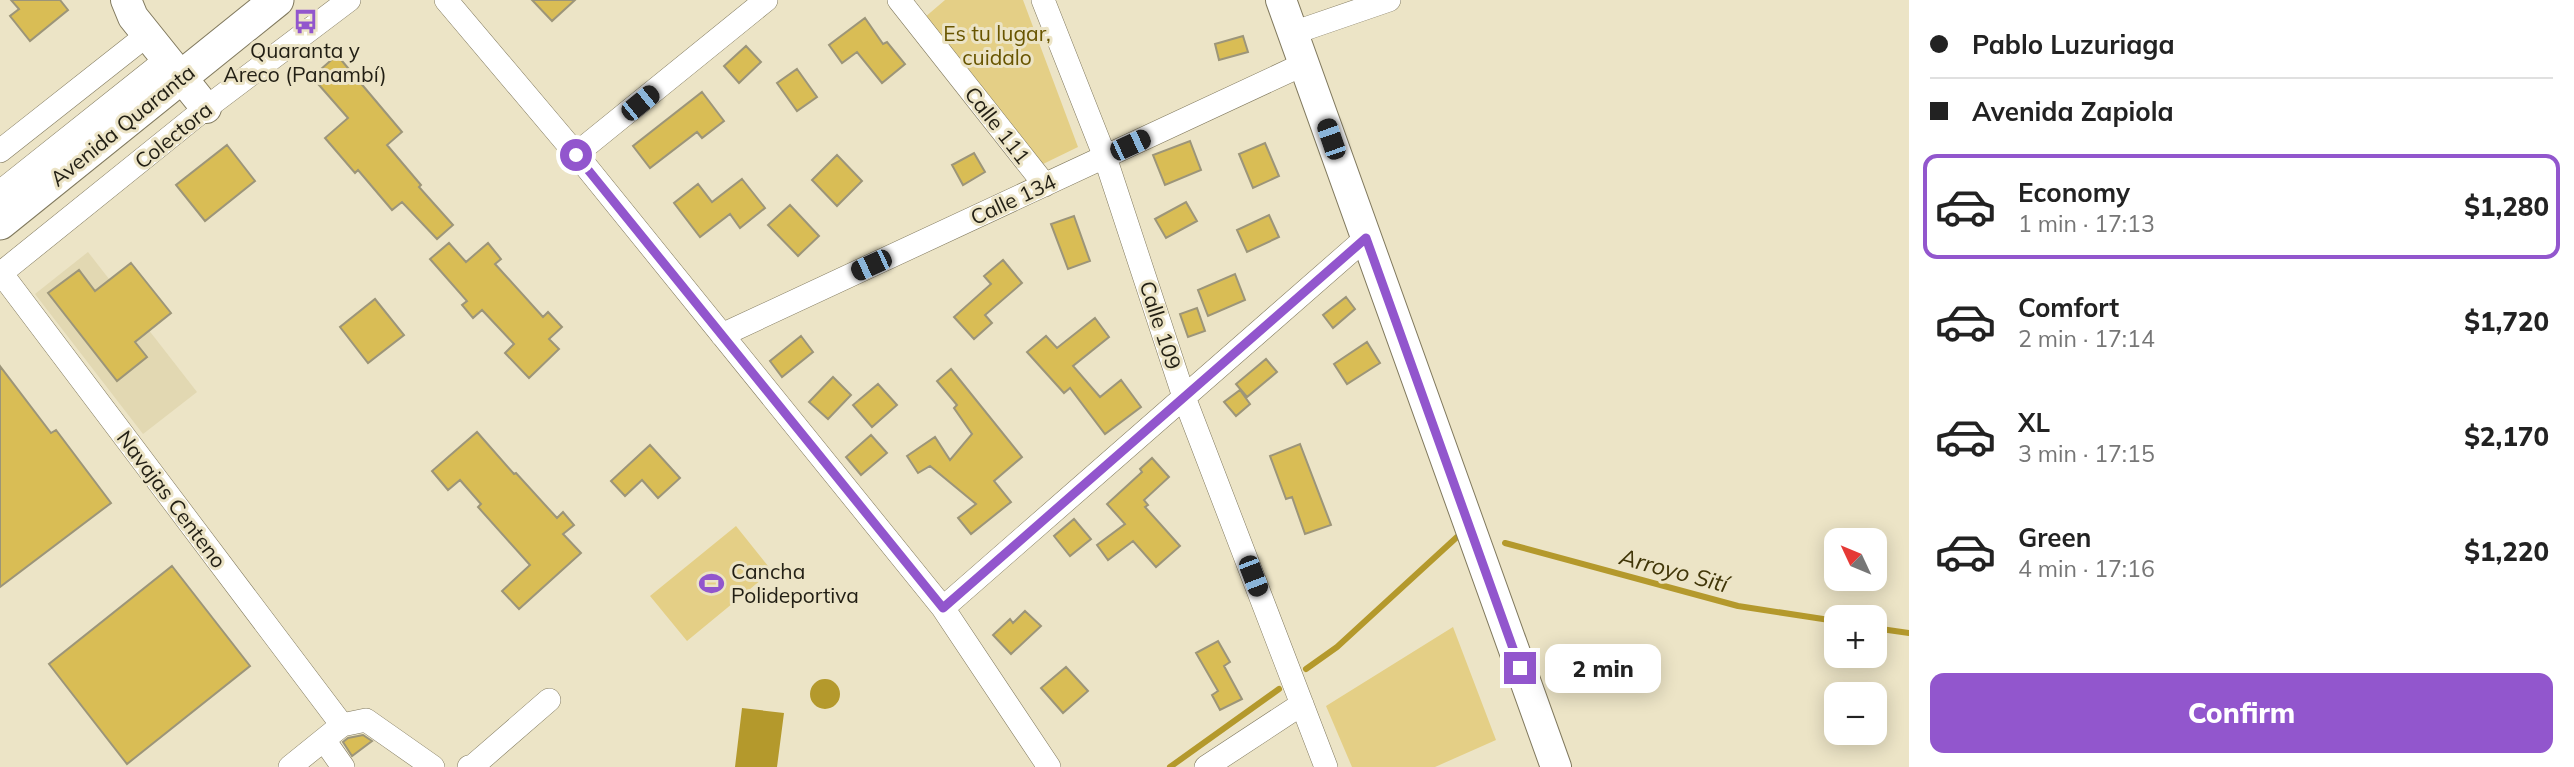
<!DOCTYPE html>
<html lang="en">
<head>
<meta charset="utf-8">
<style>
	body { margin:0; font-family:Mulish,sans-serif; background:#f6f6f6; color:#222; height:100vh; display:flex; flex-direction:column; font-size:26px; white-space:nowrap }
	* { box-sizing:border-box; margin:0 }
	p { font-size:23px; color:#767676 }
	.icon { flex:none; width:38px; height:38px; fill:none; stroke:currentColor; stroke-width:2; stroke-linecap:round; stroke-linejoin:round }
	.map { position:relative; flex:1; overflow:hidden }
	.drawer { display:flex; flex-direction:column; background:#fff; width:665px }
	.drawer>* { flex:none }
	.hud { display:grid; align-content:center; height:154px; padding:0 21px; background:#fff }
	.needle { width:46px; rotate:314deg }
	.controls { position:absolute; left:1824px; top:528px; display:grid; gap:14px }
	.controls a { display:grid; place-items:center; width:63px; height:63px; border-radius:14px; background:#fff; box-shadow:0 4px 18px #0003; font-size:35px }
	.end { position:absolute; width:32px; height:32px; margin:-16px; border:9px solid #9256cd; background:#fff; box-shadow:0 0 0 4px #fff }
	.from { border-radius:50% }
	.bubble { position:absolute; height:49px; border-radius:14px; background:#fff; box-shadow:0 4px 18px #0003; font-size:23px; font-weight:800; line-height:49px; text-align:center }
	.car { position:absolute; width:21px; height:42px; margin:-21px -10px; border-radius:9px; box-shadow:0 0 5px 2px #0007; background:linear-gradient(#222 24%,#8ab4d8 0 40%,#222 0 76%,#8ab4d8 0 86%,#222 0) }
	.hud b { display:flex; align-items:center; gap:24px; height:66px; font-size:26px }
	.hud b+b { border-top:2px solid #e0e0e0 }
	.hud i { width:18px; height:18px; background:#222 }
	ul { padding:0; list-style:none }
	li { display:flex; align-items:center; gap:21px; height:105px; margin:0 14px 10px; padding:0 7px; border:4px solid transparent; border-radius:14px }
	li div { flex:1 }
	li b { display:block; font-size:26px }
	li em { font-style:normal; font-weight:800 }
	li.selected { border-color:#9256cd }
	li>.icon { width:63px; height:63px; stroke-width:1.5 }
	.primary-button { display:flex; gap:14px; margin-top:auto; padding:14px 21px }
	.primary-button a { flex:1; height:80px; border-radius:14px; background:#9256cd; color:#fff; font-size:28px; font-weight:800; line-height:80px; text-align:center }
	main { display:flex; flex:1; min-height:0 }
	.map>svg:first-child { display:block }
	.built { fill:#e2d8b2 }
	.green { fill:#e4cf86 }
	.water { fill:#b4992c }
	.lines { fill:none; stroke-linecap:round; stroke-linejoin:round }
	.stream { stroke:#b4992c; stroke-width:6 }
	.building { fill:#d9bd55; stroke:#9c9579; stroke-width:2 }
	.minor-casing { stroke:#80795e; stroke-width:24 }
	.major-casing { stroke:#80795e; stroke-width:32 }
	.highway-casing { stroke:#80795e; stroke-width:35 }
	.minor { stroke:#fff; stroke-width:23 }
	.major { stroke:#fff; stroke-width:30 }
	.highway { stroke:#fff; stroke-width:33 }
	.route { stroke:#9256cd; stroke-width:9 }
	.labels { text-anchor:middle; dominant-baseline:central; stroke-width:6; stroke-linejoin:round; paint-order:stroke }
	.park-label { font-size:21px; fill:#685500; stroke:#ece4c6 }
	.poi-label { font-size:21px; fill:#221f14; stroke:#ece4c6 }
	.street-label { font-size:21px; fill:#221f14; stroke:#ece4c6 }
	.water-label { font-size:23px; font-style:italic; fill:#413608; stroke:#ece4c6 }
</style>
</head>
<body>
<main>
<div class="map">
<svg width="1909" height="767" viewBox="0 0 1909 767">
	<rect width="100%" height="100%" fill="#ece4c6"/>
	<!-- built -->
	<path class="built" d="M88,252L197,392L143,434L35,294Z"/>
	<!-- green -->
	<path class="green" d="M945,0H1023L1078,147L1041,165L924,18Z
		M736,526L772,571L687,641L650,596Z
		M1453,627L1496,740L1435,767H1352L1326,706Z"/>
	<!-- water -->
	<path class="water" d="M810 694a15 15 0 1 1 30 0a15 15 0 1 1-30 0Z
		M742,708L784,713L777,767H735Z"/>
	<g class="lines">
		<!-- stream -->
		<path class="stream" d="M1505,543L1738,606L1836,621
			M1874,628L1909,633
			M1306,669L1337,647L1457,537
			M1170,767L1279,689"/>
	</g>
	<!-- building -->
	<path class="building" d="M11,0H60L68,10L30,41L10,16L19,9Z
		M532,0H575L552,21Z
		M865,18L883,44L887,42L905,64L882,83L857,52L842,63L829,45Z
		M1243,36L1248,52L1219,60L1215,44Z
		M746,46L761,62L739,83L724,66Z
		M337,55L402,132L387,145L421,185L419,187L453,225L437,239L402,202L392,210L358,170L355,173L325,138L348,118L312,77Z
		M797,69L817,97L797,111L777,83Z
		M702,92L724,121L702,138L697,132L650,168L633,146Z
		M1190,141L1201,170L1165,185L1153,155Z
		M1265,143L1279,176L1253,188L1239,154Z
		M227,145L255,181L205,221L176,185Z
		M974,153L985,172L963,185L952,165Z
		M837,155L862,181L837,206L812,180Z
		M742,179L765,208L740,228L730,214L700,237L674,203L698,184L712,202Z
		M1186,202L1197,221L1166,238L1155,219Z
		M790,205L819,236L798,256L768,225Z
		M1269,215L1279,237L1247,252L1237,230Z
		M1074,216L1090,261L1068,269L1051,224Z
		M449,243L466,262L488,243L501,259L495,264L543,317L548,312L562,327L549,339L559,349L529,378L505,353L514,344L482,310L473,318L462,305L467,301L430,259Z
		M1003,260L1022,283L985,315L992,323L974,339L954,317L991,284L984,276Z
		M131,263L171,313L135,342L147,357L117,381L48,293L79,270L95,291Z
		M1235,274L1245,300L1208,316L1198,290Z
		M1346,297L1355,309L1333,328L1323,315Z
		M375,299L404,335L368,363L340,327Z
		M1197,308L1205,331L1188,337L1180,314Z
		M1095,318L1109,337L1073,366L1100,397L1121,380L1141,407L1105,434L1070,388L1064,393L1027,352L1046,336L1057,348Z
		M801,336L813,352L782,377L770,361Z
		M1367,342L1380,363L1347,384L1334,364Z
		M1266,359L1277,372L1247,397L1236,384Z
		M0,366L51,433L56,430L111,503L0,587Z
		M951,369L1022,457L994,481L1011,502L971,534L958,518L976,504L930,466L918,473L907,456L935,437L950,460L972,434L954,408L957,405L937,381Z
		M833,377L851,395L828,419L809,402Z
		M878,384L897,405L872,427L853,405Z
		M1240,390L1250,404L1236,416L1224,402Z
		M477,432L514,474L516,473L557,518L563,512L574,525L563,534L581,553L519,609L502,591L530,565L478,507L481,504L460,480L448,490L432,471Z
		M871,435L887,453L861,475L846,457Z
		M1300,444L1331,525L1305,534L1292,497L1286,499L1270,456Z
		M650,445L680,478L658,498L642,480L625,496L611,481Z
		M1152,458L1169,477L1144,500L1148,505L1145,507L1180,546L1156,567L1133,541L1108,560L1097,545L1125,524L1107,504L1142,472L1140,469Z
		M1074,519L1091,539L1070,556L1054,536Z
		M172,566L250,666L127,764L49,664Z
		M1025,611L1041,626L1011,654L993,635L1010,619L1013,623Z
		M1218,641L1230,662L1224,666L1242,699L1220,710L1212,695L1218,691L1196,653Z
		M1066,667L1088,691L1063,713L1041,688Z
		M363,735L372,741L352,756L343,742L348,738Z"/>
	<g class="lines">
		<defs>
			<path id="minor" d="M446,0L576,154L943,608L1049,767
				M899,0L1045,185
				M1043,0L1105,157L1184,397L1326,767
				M1293,33L1389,0
				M0,151L147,35
				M576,154L766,0
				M0,192L167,59
				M1,273L342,725
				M0,274L206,108L349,0
				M722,335L1304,64
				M943,608L1366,238
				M324,740L343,767
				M290,767L342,725L366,720L433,767
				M469,767L473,766L549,700
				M1206,767L1302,704"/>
			<path id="major" d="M126,0L133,17L206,108
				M1281,0L1556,767"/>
			<path id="highway" d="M0,223L277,0"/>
		</defs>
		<!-- minor casing -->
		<use href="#minor" class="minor-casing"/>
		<!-- major casing -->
		<use href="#major" class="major-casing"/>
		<!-- highway casing -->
		<use href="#highway" class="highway-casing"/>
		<!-- minor -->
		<use href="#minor" class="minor"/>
		<!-- major -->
		<use href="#major" class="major"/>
		<!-- highway -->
		<use href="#highway" class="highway"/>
	</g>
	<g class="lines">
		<!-- route -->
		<path class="route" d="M576,155L943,608L1366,238L1520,668"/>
	</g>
	<!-- icons -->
	<defs>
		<symbol id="bus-bare" viewBox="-9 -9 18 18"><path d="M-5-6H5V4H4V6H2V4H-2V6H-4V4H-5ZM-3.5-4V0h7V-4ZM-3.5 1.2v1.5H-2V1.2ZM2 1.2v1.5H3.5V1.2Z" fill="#9256cd" stroke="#ece4c6" stroke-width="2.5" paint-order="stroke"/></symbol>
		<symbol id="stadium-bare" viewBox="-9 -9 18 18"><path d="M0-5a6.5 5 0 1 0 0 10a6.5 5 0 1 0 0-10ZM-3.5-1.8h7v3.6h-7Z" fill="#9256cd" stroke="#ece4c6" stroke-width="2.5" paint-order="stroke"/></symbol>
	</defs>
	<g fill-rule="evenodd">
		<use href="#bus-bare" x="288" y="4" width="35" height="35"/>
		<use href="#stadium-bare" x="694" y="566" width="35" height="35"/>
	</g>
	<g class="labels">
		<!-- park labels -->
		<g class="park-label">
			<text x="997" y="33">Es tu lugar,<tspan x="997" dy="24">cuidalo</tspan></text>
		</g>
		<!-- poi labels -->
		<g class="poi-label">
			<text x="305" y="50">Quaranta y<tspan x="305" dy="24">Areco (Panambí)</tspan></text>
			<text x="731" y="571" text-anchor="start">Cancha<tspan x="731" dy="24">Polideportiva</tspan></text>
		</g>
		<!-- street labels -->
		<g class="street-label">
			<text transform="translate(122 125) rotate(-39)">Avenida Quaranta</text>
			<text transform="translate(998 125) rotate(52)">Calle 111</text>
			<text transform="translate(173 135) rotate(-39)">Colectora</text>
			<text transform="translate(1013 199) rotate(-25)">Calle 134</text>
			<text transform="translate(1161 325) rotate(72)">Calle 109</text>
			<text transform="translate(172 499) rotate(53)">Navajas Centeno</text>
		</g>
		<!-- water labels -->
		<g class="water-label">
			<text transform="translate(1674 570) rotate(15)">Arroyo Sití</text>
		</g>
	</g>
</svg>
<div class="controls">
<a><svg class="needle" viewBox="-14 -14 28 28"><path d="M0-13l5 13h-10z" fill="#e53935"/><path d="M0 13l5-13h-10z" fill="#767676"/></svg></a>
<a>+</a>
<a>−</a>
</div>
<i class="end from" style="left:576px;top:155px"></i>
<i class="end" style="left:1520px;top:668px"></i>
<div class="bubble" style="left:1545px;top:644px;width:116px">2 min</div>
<i class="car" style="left:640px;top:103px;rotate:51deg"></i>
<i class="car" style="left:1331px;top:139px;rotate:341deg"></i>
<i class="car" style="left:1130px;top:145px;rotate:65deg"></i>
<i class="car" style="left:871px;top:265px;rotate:245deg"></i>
<i class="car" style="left:1253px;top:576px;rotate:159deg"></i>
</div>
<section class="drawer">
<div class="hud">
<b><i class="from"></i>Pablo Luzuriaga</b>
<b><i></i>Avenida Zapiola</b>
</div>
<ul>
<li class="selected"><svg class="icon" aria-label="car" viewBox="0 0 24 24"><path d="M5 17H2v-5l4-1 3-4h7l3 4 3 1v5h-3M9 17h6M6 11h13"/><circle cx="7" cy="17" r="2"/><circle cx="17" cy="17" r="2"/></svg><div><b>Economy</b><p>1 min · 17:13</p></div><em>$1,280</em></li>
<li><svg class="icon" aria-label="car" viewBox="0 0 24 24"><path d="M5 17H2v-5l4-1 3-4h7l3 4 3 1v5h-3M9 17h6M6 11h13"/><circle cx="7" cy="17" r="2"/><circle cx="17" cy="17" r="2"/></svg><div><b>Comfort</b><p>2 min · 17:14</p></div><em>$1,720</em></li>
<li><svg class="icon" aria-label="car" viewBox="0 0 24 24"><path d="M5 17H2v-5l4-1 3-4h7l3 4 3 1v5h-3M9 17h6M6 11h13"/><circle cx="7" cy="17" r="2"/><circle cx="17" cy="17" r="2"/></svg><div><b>XL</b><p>3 min · 17:15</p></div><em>$2,170</em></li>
<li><svg class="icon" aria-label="car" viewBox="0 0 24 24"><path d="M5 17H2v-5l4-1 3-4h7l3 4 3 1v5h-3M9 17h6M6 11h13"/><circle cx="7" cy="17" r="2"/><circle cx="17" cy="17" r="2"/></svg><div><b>Green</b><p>4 min · 17:16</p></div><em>$1,220</em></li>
</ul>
<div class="primary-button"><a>Confirm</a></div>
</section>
</main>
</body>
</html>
